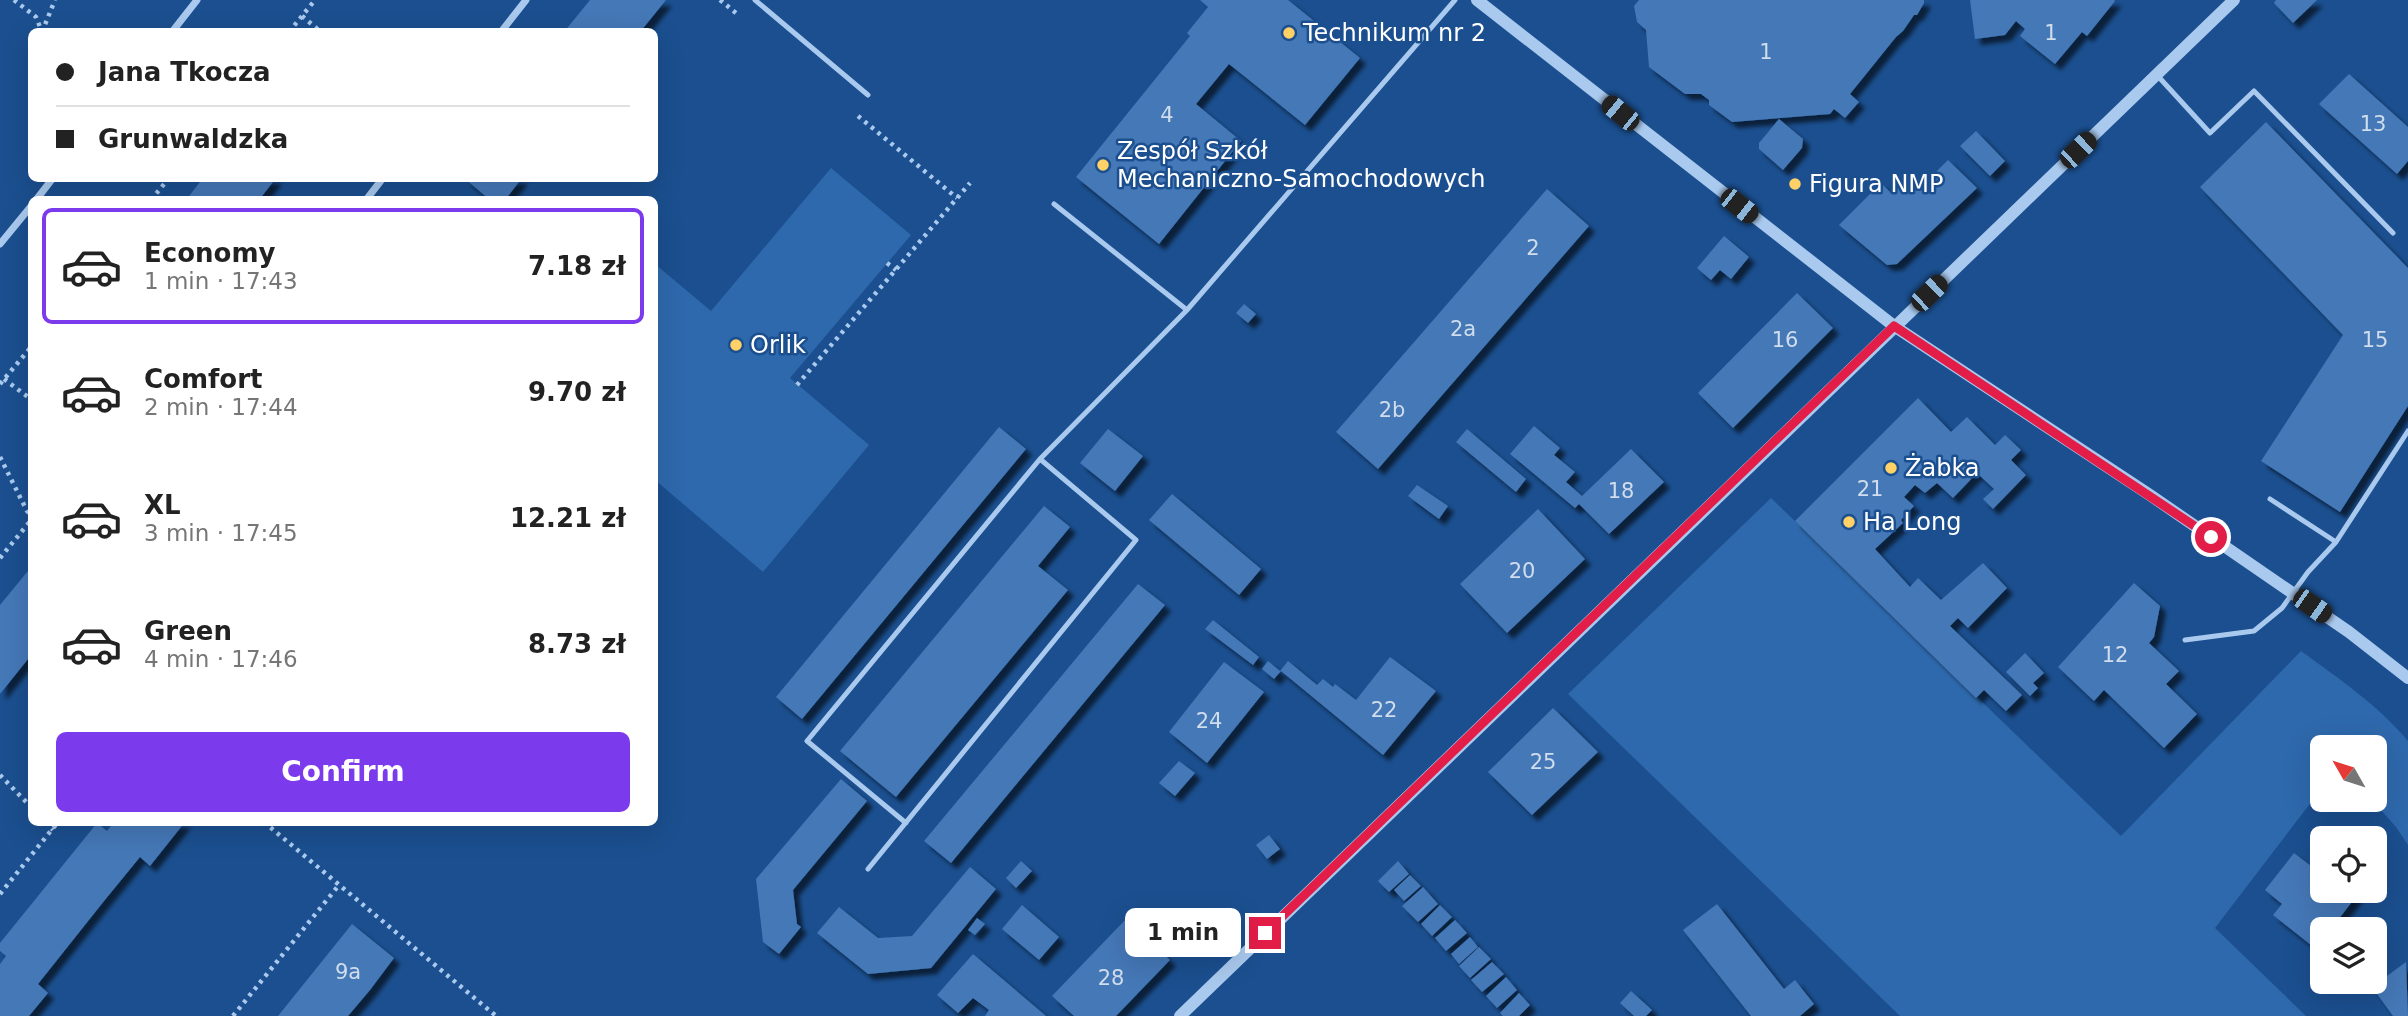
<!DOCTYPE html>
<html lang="en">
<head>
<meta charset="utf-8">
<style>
	body { margin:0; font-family:"DejaVu Sans",sans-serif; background:#f6f6f6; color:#222; height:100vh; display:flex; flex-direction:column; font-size:26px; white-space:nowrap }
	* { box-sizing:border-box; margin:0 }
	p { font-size:23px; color:#767676 }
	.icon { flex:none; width:38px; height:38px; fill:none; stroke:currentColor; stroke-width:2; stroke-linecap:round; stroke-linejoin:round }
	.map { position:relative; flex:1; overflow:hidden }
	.panel { position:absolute; left:28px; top:196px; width:630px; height:630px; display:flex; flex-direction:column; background:#fff; border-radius:10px; box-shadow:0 7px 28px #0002 }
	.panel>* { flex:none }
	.top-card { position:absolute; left:28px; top:28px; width:630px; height:154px; border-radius:10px; box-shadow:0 7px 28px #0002; display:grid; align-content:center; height:154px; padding:0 28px; background:#fff }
	.needle { width:46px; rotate:309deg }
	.tools { position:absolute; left:2310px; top:735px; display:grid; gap:14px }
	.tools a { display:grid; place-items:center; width:77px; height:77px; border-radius:10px; background:#fff; box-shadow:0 7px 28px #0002; font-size:35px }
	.end { position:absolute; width:32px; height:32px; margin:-16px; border:9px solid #e11d48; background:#fff; box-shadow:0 0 0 4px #fff }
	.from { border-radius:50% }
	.bubble { position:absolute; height:49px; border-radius:10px; background:#fff; box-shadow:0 7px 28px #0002; font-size:23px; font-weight:800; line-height:49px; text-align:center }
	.car { position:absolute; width:21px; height:42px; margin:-21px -10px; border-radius:9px; box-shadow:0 0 5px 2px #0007; background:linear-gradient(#222 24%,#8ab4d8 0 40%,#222 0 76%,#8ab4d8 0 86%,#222 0) }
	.top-card b { display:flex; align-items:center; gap:24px; height:66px; font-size:26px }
	.top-card b+b { border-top:2px solid #e0e0e0 }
	.top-card i { width:18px; height:18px; background:#222 }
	ul { padding:12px 0 0; list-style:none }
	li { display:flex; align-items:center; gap:21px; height:116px; margin:0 14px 10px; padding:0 14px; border:4px solid transparent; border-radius:10px }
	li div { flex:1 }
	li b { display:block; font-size:26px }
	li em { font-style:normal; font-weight:800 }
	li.selected { border-color:#7c3aed }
	li>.icon { width:63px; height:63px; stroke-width:1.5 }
	.action { display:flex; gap:14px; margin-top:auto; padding:14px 28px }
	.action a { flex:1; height:80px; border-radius:10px; background:#7c3aed; color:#fff; font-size:28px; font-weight:800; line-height:80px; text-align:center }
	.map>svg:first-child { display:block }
	.green { fill:#2e69ad }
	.building { fill:#4478b7; filter:url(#shadow) }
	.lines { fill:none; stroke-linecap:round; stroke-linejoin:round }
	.path { stroke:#a9c9ee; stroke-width:4.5; stroke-dasharray:3.5 5; stroke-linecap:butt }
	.service { stroke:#a9c9ee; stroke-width:5 }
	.minor { stroke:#a9c9ee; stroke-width:7 }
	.tertiary { stroke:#a9c9ee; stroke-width:12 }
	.route { stroke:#e11d48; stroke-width:9 }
	.poi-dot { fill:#ffd166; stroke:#1b4f8f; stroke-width:2.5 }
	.labels { text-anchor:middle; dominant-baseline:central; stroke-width:5; stroke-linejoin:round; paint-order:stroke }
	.number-label { font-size:21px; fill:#d0dded }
	.poi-label { font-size:24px; fill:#fff; stroke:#1b4f8f; text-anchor:start }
</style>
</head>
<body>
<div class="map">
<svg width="2408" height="1016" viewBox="0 0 2408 1016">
	<defs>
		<filter id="shadow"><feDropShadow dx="6" dy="6" stdDeviation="2" flood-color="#0009"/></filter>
	</defs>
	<rect width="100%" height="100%" fill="#1b4f8f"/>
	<!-- green -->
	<path class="green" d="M831,168L911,235L790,378L869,445L763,572L655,480V264L711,311Z
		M1771,498L2121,836L2301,651C2338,678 2378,705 2408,741V845L2396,827L2372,800H2375V747H2322V788L2215,928L2306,1016H1900L1568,694Z"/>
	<!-- building -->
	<path class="building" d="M590,0H666L640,32H564Z
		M1200,0H1288L1360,58L1305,125L1229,64L1196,104L1241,141L1159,244L1076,177L1190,36L1187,33L1208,7Z
		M1639,0H1924V3L1917,15H1914L1903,31L1896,37L1850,94L1859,102L1845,118L1834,109L1830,114L1732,122L1709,105V100L1701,94H1685L1649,67L1646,30L1637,22L1634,6Z
		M1970,0H2114L2115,1L2087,36L2082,32L2055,64L2020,36L2025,29L2016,21L2005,35L1975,39Z
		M2276,0H2317L2293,23L2274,3Z
		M2349,74L2408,127V161L2397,174L2319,104Z
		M1779,119L1803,139L1802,148L1783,170L1759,149V143Z
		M2266,122L2408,268V406L2340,512L2261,461L2343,335L2200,187Z
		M1976,131L2005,161L1990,176L1960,146Z
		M1948,160L1977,188L1897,264L1887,265L1839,225L1881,183L1892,194L1900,186L1904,177L1915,178L1913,185L1918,190Z
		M203,178H276L259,200H186Z
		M464,178H522L505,200H490Z
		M1547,189L1589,226L1378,469L1336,432Z
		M1724,236L1749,257L1731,279L1720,270L1711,280L1697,268Z
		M1797,293L1833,328L1733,428L1698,393Z
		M1244,304L1256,314L1248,323L1236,313Z
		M1918,398L1951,432L1967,417L1995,445L2005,435L2021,450L2011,460L2026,475L1993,509L1983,499L1994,489L1977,473L1953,498L1937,483L1925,493L1915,485L1904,497L1914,506L1901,520L1903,523L1875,549L1910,587L1918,578L1941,600L1983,563L2007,588L1968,628L1958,618L1950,626L2022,695L2006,711L1984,690L1976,698L1795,521Z
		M1534,426L1560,448L1554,455L1575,472L1566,482L1582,496L1631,449L1664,482L1609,534L1579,504L1575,508L1510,454Z
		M999,427L1026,449L802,719L776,697Z
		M1108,429L1143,456L1115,491L1080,463Z
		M1467,429L1526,479L1516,492L1456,442Z
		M1417,485L1448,506L1439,519L1408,496Z
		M1172,494L1261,569L1239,595L1149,520Z
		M1044,506L1070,527L1038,566L1068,590L896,797L840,751Z
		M1538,509L1585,559L1507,633L1460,584Z
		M32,566V654L0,694V605Z
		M2134,583L2160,606L2154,637L2149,643L2179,671L2166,684L2197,714L2164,748L2104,690L2094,701L2058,667Z
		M1138,584L1165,605L951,863L924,841Z
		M1213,620L1259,657L1253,665L1205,629Z
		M2025,653L2044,673L2033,683L2038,688L2030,696L2006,672Z
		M1390,657L1436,691L1383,755L1281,671L1274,679L1262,669L1268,661L1280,671L1288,661L1317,685L1323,679L1333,687L1335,684L1356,700Z
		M1224,662L1264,692L1207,763L1169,732Z
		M1553,708L1598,752L1532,815L1488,772Z
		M1179,761L1195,773L1175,796L1159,783Z
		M841,779L867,801L793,890L797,924L801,927L779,954L763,942L756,879Z
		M114,822H185L150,866L140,857L104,901L38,984L48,993L29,1016H0V964L6,956L0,951V943L97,823L107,831Z
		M1269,835L1280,849L1267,859L1256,845Z
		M2294,853L2311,866L2315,860L2322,866V891H2354L2358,894L2331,929H2322V941L2316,949L2273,915L2282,904L2265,890Z
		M1021,861L1032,871L1016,888L1006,878Z
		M1398,861L1409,874L1389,892L1378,881Z
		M970,867L996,889L931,968L868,974L817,933L839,907L878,938L912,936Z
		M1410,875L1421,886L1404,901L1394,890Z
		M1423,887L1438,904L1418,922L1402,906Z
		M1717,904L1784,989L1795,980L1814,1004L1800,1016H1751L1683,930Z
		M1022,905L1059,937L1039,960L1002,929Z
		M1440,905L1452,917L1432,936L1421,924Z
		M977,918L985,924L975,935L968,930Z
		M1126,919L1170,960L1116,1016H1074L1052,996Z
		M1455,920L1467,933L1446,951L1435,938Z
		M352,924L394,958L370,990L348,1016H278Z
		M1470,937L1478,947L1459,964L1451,954Z
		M1479,947L1491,959L1470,978L1459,966Z
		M973,954L1046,1016H985L989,1010L973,998L958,1013L937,995Z
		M1492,962L1504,974L1482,992L1471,980Z
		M2406,962L2408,1016H2393L2372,987Z
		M1506,977L1517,990L1497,1008L1486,996Z
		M1631,991L1652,1010L1646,1016H1634L1620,1003Z
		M1519,993L1530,1005L1519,1016H1503L1500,1013Z"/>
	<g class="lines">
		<!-- path -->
		<path class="path" d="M14,0L36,17L42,32
			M720,0L736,13
			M302,16L321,32
			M42,32L55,0
			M289,32L315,0
			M858,116L957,198
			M151,200L169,178
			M887,263L896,270
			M4,379L32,400
			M0,384L32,346
			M797,385L970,183
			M0,457L27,511L32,516
			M0,558L32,519
			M0,775L32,808
			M46,822L53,830
			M264,822L496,1016
			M0,894L58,822
			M233,1016L339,885"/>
		<!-- service -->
		<path class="service" d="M755,0L868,95
			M2156,74L2210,133L2254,91L2393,233
			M1054,204L1187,310
			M2270,499L2336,542
			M2185,640L2254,631L2282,608L2308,572L2336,542L2408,431
			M906,823L807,741L1040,459
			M868,869L1136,540L1040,459L1187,310L1455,0"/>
		<!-- minor -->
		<path class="minor" d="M172,32L197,0
			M501,32L526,0
			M36,200L53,178
			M366,200L383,178
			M0,244L32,205"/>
		<!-- tertiary -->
		<path class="tertiary" d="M1477,0L1894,326L2150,495L2349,632L2408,678
			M1180,1016L2234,0"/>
	</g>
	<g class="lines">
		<!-- route -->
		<path class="route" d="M1265,933L1894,326L2211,537"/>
	</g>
	<!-- markers -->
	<g class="poi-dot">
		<circle cx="1289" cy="33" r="7"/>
		<circle cx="1103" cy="165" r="7"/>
		<circle cx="1795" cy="184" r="7"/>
		<circle cx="736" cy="345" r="7"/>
		<circle cx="1891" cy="468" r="7"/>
		<circle cx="1849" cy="522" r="7"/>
	</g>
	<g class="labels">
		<!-- number labels -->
		<g class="number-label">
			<text x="2051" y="33">1</text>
			<text x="1766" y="52">1</text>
			<text x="1167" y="115">4</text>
			<text x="2373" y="124">13</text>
			<text x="1533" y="248">2</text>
			<text x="1463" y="329">2a</text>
			<text x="1785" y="340">16</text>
			<text x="2375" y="340">15</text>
			<text x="1392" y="410">2b</text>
			<text x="1870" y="489">21</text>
			<text x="1621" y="491">18</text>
			<text x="1522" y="571">20</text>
			<text x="2115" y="655">12</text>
			<text x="1384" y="710">22</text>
			<text x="1209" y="721">24</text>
			<text x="1543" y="762">25</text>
			<text x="348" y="972">9a</text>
			<text x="1111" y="978">28</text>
		</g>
		<!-- poi labels -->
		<g class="poi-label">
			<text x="1303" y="33">Technikum nr 2</text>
			<text x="1117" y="151">Zespół Szkół<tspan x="1117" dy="28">Mechaniczno-Samochodowych</tspan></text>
			<text x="1809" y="184">Figura NMP</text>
			<text x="750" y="345">Orlik</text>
			<text x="1905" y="468">Żabka</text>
			<text x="1863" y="522">Ha Long</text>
		</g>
	</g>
</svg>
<div class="tools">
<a><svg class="needle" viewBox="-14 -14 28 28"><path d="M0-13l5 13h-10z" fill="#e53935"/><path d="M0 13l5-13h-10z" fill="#767676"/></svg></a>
<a><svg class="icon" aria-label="locate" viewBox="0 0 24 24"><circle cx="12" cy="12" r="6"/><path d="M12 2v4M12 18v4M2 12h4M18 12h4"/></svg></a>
<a><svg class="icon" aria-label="layers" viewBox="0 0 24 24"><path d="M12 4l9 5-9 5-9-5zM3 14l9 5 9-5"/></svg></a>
</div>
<i class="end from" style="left:2211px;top:537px"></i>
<i class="end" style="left:1265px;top:933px"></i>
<div class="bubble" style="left:1125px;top:908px;width:116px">1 min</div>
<i class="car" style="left:1620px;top:113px;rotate:309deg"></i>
<i class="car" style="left:2078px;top:150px;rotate:46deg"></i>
<i class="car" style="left:1739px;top:206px;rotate:128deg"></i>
<i class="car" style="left:1929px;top:293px;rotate:46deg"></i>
<i class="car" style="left:2312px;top:606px;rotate:125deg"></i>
<div class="top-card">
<b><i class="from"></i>Jana Tkocza</b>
<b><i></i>Grunwaldzka</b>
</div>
<section class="panel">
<ul>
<li class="selected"><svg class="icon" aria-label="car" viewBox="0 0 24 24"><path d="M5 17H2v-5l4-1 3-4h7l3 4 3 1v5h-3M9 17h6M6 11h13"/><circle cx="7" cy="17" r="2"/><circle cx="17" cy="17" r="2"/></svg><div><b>Economy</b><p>1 min · 17:43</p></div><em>7.18 zł</em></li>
<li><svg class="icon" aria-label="car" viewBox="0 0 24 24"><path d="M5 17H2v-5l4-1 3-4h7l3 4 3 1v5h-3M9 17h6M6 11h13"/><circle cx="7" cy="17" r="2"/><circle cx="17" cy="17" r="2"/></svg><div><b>Comfort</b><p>2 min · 17:44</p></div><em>9.70 zł</em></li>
<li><svg class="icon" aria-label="car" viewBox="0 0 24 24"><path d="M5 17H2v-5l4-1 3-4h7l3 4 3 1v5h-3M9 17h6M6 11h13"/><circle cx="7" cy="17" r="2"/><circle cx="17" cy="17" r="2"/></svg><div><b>XL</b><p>3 min · 17:45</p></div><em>12.21 zł</em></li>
<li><svg class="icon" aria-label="car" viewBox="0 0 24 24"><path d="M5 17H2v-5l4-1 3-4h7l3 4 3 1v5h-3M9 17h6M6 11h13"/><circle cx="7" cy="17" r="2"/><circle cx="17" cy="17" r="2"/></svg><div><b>Green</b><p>4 min · 17:46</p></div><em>8.73 zł</em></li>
</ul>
<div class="action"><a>Confirm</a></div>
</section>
</div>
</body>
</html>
